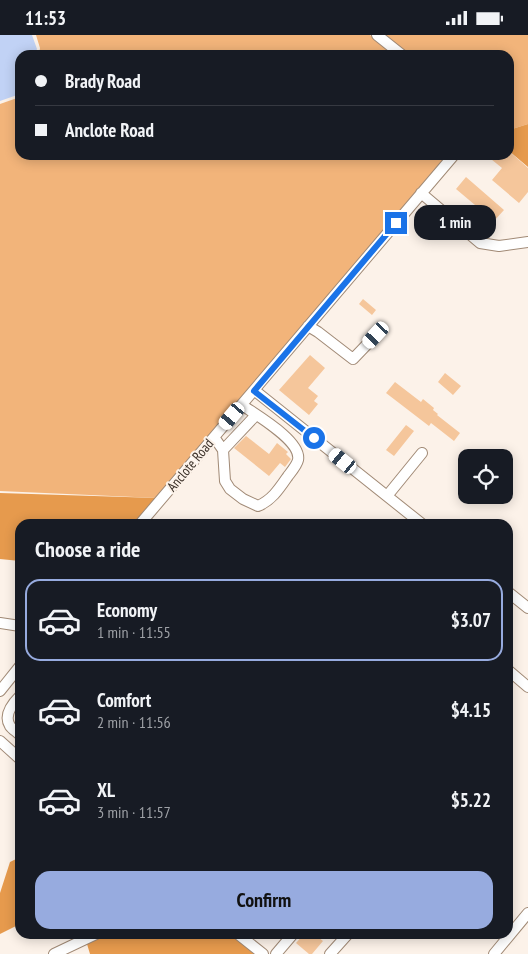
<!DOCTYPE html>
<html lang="en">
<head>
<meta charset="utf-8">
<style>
	body { margin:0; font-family:"PT Sans Narrow",sans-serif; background:#242831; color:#f1f3f6; height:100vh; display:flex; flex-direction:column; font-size:19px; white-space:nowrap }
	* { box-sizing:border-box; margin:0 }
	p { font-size:16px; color:#9ea1a6 }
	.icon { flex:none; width:28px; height:28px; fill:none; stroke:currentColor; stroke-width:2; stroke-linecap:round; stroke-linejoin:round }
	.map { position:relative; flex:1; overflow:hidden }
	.details { position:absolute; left:15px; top:484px; width:498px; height:420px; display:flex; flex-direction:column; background:#171b24; border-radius:15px; box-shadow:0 2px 12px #0003 }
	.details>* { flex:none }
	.hud { position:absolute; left:15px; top:15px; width:499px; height:110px; border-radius:15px; box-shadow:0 2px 12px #0003; display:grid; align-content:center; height:110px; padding:0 20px; background:#171b24 }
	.tools { position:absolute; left:458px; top:414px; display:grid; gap:10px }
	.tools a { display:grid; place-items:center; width:55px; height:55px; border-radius:10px; background:#171b24; box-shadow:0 2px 12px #0003; font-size:25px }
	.end { position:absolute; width:22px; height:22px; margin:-11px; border:6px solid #1a73e8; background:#fff; box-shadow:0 0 0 2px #fff }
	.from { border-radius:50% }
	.bubble { position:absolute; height:35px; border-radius:15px; background:#171b24; box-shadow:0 2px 12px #0003; font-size:16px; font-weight:700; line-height:35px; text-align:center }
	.car { position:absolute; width:15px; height:30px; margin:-15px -8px; border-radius:6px; box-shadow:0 0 4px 1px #0007; background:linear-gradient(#fff 24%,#345 0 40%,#fff 0 76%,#345 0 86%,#fff 0) }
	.hud b { display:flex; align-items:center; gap:18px; height:48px; font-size:19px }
	.hud b+b { border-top:1px solid #363941 }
	.hud i { width:12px; height:12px; background:#f1f3f6 }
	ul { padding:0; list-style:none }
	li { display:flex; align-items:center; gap:15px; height:82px; margin:0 10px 8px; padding:0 10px; border:2px solid transparent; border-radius:15px }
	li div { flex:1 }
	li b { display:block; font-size:19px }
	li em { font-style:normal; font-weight:700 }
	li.selected { border-color:#97abdf }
	li>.icon { width:45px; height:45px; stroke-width:1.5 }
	h2 { padding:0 20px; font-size:22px; line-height:60px }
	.button { display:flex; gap:10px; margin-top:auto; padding:10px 20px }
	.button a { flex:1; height:58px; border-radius:15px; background:#97abdf; color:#111; font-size:20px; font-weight:700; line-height:58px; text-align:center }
	.status { display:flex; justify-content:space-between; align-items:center; height:35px; padding:0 25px; background:#171b24; direction:ltr }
	.status svg { height:14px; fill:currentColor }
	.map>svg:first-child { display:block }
	.green { fill:#f2b47a }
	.forest { fill:#e69a4d }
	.water { fill:#c1d2f5 }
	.building { fill:#f5c69b }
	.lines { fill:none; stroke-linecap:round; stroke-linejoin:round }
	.minor-casing { stroke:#a18a76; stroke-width:12 }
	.minor { stroke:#fff; stroke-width:10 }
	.route { stroke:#1a73e8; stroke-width:6 }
	.labels { text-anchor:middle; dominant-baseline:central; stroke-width:4; stroke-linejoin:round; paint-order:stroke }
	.street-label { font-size:14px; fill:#382e26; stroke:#fcf2e9 }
</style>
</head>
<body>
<div class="status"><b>11:53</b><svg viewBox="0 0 49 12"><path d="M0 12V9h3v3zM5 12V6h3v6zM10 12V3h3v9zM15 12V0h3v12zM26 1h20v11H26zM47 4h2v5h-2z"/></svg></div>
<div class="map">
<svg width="528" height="919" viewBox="0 0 528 919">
	<rect width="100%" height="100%" fill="#fcf2e9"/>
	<!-- green -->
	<path class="green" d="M36,0H370L395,20H39L40,13Z
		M384,0H528V89L509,95V20H408Z
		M20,62V120H449L157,463L0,456V69Z"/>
	<!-- forest -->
	<path class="forest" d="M528,89V132L509,116V95Z
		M0,458L157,463L135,489H20V526L0,524Z
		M20,822V889L0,899V858L10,827Z
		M104,899H231L256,919H90L87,909Z"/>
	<!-- water -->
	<path class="water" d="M0,0H32L37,14L35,20H20V59L0,66Z"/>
	<!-- building -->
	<path class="building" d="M509,116L528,133V157L519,168L492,145L502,133L486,120H509Z
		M466,142L504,175L494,186L456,154Z
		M363,264L376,275L372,280L359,269Z
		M310,320L325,333L308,353L318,361L314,366L318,369L309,380L279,355Z
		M445,338L461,351L453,360L438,347Z
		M395,347L421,367L423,364L434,373L433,375L438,379L437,380L460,398L454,406L431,388L429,391L386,358Z
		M406,390L414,396L394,421L386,415Z
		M246,401L269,419L277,408L288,417L286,419L291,424L285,432L280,428L269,441L234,413Z
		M304,899H314L323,906L312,919H309L296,908Z"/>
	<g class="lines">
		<defs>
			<path id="minor" d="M377,0L402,20
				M421,158L480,208L499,211L528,207
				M308,291L318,297L353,324L376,300
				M254,355L422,489
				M214,402L223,415L225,446L230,454L243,464L258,471C272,465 279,454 288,441C291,437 297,430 298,425C302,406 256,380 242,370
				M223,415L256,380
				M387,461L422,418
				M140,489L454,120
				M508,557L528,573
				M0,588L20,591
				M508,635L528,652
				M0,656L20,631
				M20,661C13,668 3,680 10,691C12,694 17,697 20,700
				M0,706L20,724
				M238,899L263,919
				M54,919L96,899
				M276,919L293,899
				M330,919L348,899
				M494,919L528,878"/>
		</defs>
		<!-- minor casing -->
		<use href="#minor" class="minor-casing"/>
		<!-- minor -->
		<use href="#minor" class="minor"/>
	</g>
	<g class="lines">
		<!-- route -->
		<path class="route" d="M314,403L254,356L396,188"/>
	</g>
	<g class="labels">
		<!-- street labels -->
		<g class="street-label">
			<text transform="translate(190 430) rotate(-50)">Anclote Road</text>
		</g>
	</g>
</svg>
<div class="tools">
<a><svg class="icon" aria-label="locate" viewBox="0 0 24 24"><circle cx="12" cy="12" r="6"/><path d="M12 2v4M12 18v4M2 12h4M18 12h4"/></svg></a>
</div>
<i class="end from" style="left:314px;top:403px"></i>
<i class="end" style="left:396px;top:188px"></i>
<div class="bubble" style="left:414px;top:170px;width:82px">1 min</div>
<i class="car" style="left:376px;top:300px;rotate:223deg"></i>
<i class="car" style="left:232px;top:381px;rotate:220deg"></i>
<i class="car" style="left:343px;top:426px;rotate:309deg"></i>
<div class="hud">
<b><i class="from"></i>Brady Road</b>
<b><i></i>Anclote Road</b>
</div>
<section class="details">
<h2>Choose a ride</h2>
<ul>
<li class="selected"><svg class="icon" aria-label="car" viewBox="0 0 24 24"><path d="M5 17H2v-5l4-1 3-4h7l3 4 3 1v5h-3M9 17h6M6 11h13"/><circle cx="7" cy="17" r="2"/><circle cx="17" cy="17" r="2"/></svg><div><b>Economy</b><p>1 min · 11:55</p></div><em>$3.07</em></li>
<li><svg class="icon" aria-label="car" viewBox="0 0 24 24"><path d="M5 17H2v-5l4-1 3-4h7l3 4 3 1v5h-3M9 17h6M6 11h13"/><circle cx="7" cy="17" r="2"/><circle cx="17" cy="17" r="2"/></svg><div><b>Comfort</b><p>2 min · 11:56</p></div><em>$4.15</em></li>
<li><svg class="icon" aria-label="car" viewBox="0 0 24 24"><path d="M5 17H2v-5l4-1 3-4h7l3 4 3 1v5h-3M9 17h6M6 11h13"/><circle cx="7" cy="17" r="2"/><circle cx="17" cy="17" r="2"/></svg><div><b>XL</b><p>3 min · 11:57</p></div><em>$5.22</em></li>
</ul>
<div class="button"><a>Confirm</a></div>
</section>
</div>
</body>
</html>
